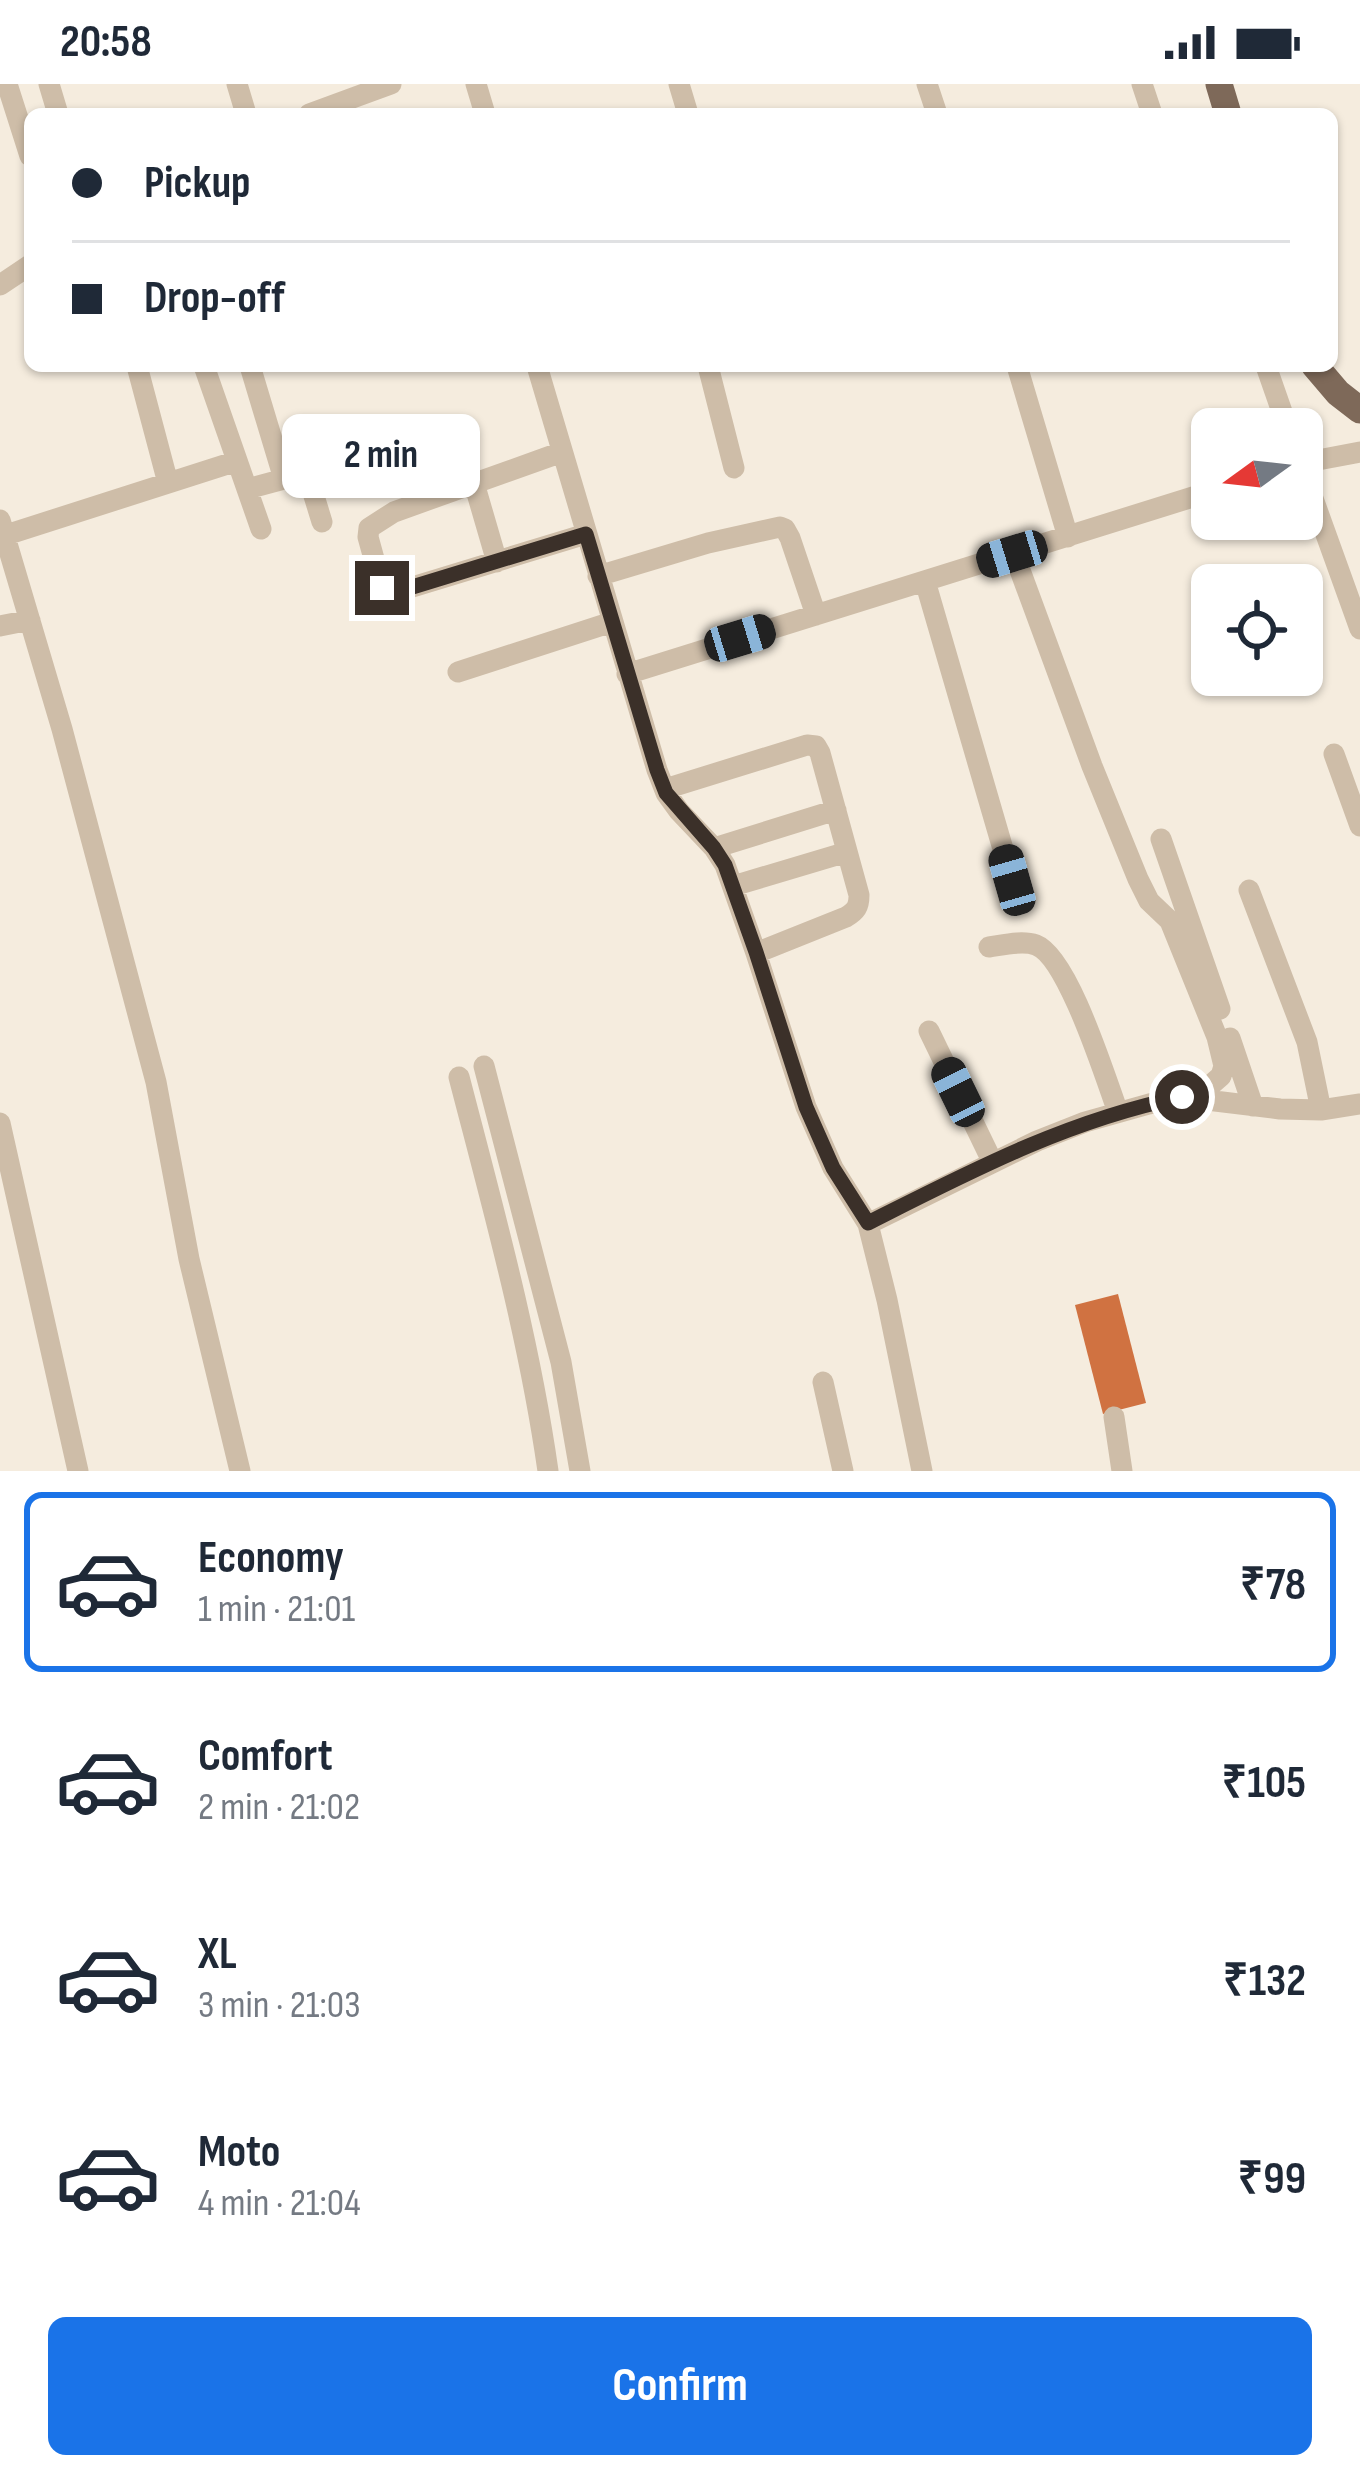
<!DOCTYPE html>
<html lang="en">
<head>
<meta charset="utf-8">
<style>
	body { margin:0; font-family:"Sofia Sans Condensed",sans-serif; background:#f6f6f7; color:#1f2937; height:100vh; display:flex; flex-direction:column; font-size:45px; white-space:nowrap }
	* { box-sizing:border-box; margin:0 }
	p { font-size:39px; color:#747a83 }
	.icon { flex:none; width:66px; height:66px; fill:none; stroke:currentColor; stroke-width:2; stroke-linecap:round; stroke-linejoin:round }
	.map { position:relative; height:1387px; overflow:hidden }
	.drawer { display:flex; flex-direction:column; background:#fff; flex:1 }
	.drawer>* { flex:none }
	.top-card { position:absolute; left:24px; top:24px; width:1314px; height:264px; border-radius:18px; box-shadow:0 3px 9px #0004; display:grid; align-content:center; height:264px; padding:0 48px; background:#fff }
	.needle { width:78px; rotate:255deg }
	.tools { position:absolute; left:1191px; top:324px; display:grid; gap:24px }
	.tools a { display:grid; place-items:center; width:132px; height:132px; border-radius:18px; background:#fff; box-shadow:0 3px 9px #0004; font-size:60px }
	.end { position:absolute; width:54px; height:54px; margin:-27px; border:15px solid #3b3029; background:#fff; box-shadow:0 0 0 6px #fff }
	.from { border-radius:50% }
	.bubble { position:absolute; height:84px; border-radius:18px; background:#fff; box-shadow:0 3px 9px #0004; font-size:39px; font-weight:700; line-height:84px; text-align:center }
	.car { position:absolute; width:36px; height:72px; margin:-36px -18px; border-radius:15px; box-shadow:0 0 9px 3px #0007; background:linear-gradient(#222 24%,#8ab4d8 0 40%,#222 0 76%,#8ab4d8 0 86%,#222 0) }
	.top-card b { display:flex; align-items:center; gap:42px; height:114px; font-size:45px }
	.top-card b+b { border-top:3px solid #e0e1e3 }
	.top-card i { width:30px; height:30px; background:#1f2937 }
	ul { padding:21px 0 0; list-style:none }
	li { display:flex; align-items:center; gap:36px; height:180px; margin:0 24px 18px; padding:0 24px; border:6px solid transparent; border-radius:18px }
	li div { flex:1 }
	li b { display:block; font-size:45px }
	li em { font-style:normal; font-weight:700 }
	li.active { border-color:#1a73e8 }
	li>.icon { width:108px; height:108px; stroke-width:1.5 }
	.action { display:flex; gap:24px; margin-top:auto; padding:24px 48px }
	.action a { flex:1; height:138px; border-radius:18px; background:#1a73e8; color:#fff; font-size:48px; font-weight:700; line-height:138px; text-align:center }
	.status { display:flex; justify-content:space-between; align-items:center; height:84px; padding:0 60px; background:#fff; direction:ltr }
	.status svg { height:33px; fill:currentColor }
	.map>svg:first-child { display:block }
	.building { fill:#d07241 }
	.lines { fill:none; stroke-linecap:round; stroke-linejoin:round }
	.minor { stroke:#cebda8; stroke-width:21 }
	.major { stroke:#7e6959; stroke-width:27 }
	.route { stroke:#3b3029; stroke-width:15 }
</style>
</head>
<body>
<div class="status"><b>20:58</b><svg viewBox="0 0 49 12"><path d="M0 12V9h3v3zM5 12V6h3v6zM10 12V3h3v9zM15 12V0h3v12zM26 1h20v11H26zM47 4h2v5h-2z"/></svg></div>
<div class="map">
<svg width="1360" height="1387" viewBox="0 0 1360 1387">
	<rect width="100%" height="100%" fill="#f5ecde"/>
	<!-- building -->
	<path class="building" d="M1118,1210L1146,1319L1103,1330L1075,1221Z"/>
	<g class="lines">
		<!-- minor -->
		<path class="minor" d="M7,0L30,72
			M49,0L58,30
			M237,0L246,30
			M476,0L485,30
			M679,0L688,30
			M927,0L937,30
			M1142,0L1152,30
			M309,30L391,0
			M0,201L30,181
			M137,282L168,399
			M204,282L261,445
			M250,282L284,395
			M537,282L657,686L666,709L679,727L714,764L725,781L756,869L806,1023L833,1084L868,1140L887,1216L922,1387
			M708,282L734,384
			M1017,282L1068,453
			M1266,282L1288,345
			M562,368L394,428L369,444L368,453L382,504L390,509L396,508L586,450
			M1302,379L1360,368
			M1302,384L1360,545
			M307,389L322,438
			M474,399L497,478
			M247,405L388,367
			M0,436L62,645L156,998L189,1175L240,1387
			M6,451L237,377
			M1014,470L1092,682L1138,795L1149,817L1170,837L1217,953L1224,982L1221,992L1213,999L1182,1013
			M598,492L708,459L780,443L785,445L790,454L816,531
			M925,497L1012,796
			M0,542L30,536
			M458,588L612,538
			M627,590L1212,407
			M1334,670L1360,742
			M665,705L807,661L816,662L820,669L859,811C859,823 856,827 846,833L756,869
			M1161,755L1220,925
			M714,764L836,726
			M733,802L847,768
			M1249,806L1307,958L1321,1026
			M989,863C1003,861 1022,856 1036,861C1068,873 1105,993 1118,1028
			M929,947L992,1077
			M1230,954L1253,1022
			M484,982L561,1278L580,1387
			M459,993C493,1124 529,1253 548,1387
			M0,1039L78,1387
			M868,1140L1037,1057L1085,1038L1149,1020L1182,1013L1280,1025L1321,1026L1360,1020
			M823,1298L843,1387
			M1114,1333L1122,1387"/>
		<!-- major -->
		<path class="major" d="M1219,0L1228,30
			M1315,282L1338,309L1360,326"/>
	</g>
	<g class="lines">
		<!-- route -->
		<path class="route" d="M382,504L390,509L396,508L586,450L657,686L666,709L714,764L725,781L756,868L806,1023L833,1084L868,1139C971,1087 1068,1036 1182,1013"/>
	</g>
</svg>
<div class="tools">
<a><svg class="needle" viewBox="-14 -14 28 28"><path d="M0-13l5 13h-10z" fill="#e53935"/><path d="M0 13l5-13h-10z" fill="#747a83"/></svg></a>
<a><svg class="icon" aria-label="locate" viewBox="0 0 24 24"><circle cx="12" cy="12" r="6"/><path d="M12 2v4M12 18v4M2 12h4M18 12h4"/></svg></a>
</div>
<i class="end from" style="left:1182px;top:1013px"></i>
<i class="end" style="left:382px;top:504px"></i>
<div class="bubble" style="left:282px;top:330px;width:198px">2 min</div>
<i class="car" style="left:1012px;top:470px;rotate:253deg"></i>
<i class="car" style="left:740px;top:554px;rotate:73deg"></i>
<i class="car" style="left:1012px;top:796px;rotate:344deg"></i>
<i class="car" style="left:958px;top:1008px;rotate:334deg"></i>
<div class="top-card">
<b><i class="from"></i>Pickup</b>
<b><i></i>Drop-off</b>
</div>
</div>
<section class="drawer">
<ul>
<li class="active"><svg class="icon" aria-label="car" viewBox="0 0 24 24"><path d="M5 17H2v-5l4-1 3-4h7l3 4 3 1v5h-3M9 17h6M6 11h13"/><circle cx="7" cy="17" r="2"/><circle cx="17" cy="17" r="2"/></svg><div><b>Economy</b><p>1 min · 21:01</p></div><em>₹78</em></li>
<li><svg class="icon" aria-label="car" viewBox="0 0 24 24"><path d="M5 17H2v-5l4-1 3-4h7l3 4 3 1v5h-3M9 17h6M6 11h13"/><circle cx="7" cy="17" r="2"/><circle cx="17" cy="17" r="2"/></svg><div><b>Comfort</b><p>2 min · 21:02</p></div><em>₹105</em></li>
<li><svg class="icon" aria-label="car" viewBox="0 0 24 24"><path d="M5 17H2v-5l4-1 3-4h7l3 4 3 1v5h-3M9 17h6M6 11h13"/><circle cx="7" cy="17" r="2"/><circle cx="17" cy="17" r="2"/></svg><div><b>XL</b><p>3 min · 21:03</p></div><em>₹132</em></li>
<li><svg class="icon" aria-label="car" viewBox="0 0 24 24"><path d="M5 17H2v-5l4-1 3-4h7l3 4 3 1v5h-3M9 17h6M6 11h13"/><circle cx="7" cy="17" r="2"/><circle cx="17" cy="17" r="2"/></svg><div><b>Moto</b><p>4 min · 21:04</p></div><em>₹99</em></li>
</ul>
<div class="action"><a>Confirm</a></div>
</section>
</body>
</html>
